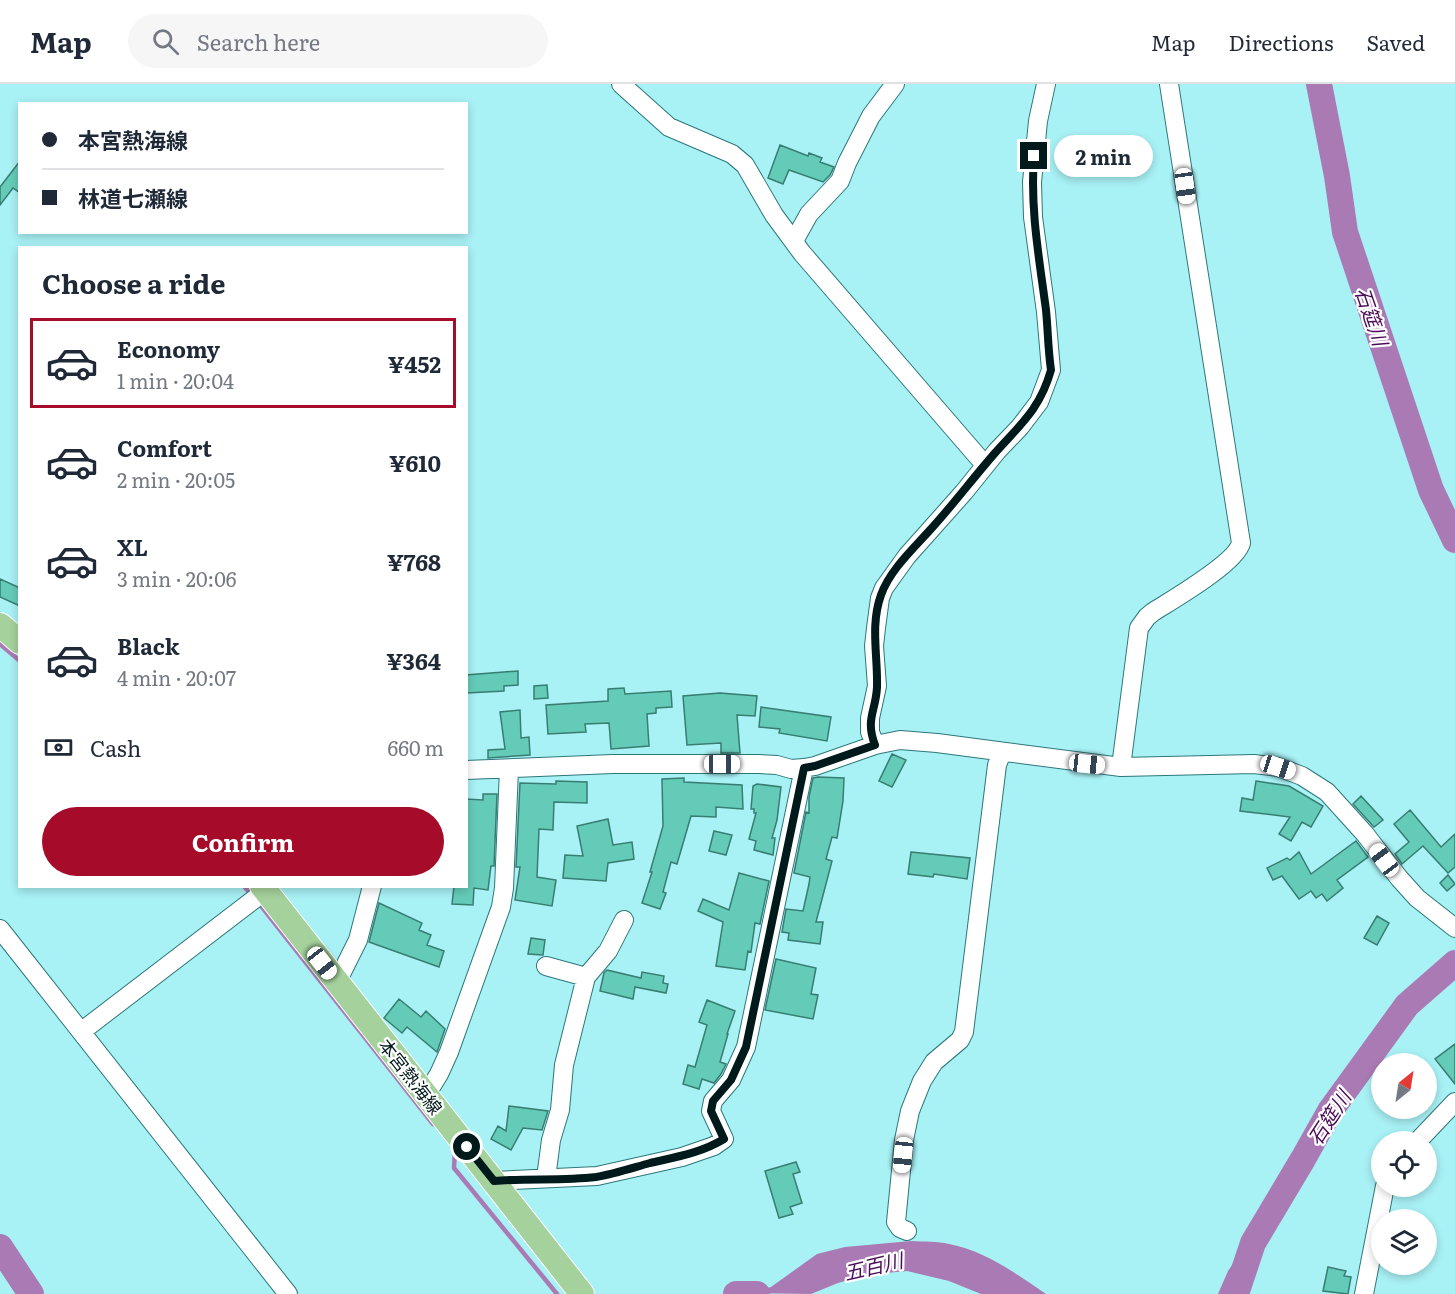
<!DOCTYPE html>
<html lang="en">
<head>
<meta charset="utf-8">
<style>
	body { margin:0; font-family:Literata,"Noto Sans JP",serif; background:#f6f6f7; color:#1f2937; height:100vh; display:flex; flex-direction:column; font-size:22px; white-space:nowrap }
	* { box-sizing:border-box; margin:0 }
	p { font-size:20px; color:#747a83 }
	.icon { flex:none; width:33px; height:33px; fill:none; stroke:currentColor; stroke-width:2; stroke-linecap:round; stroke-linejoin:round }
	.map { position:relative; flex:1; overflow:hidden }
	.drawer { position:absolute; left:18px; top:162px; width:450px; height:642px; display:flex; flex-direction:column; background:#fff; border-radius:0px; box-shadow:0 3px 9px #0003 }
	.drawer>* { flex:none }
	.hud { position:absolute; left:18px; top:18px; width:450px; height:132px; border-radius:0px; box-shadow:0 3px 9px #0003; display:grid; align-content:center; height:132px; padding:0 24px; background:#fff }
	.needle { width:39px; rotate:30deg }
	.buttons { position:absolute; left:1371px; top:969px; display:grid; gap:12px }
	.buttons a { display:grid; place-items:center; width:66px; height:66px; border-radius:50%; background:#fff; box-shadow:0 3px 9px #0003; font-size:30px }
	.end { position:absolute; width:27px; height:27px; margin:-14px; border:8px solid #00191b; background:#fff; box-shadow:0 0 0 3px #fff }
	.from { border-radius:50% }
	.bubble { position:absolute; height:42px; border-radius:21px; background:#fff; box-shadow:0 3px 9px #0003; font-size:20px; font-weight:700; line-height:42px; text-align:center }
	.car { position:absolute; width:18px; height:36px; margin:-18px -9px; border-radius:8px; box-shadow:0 0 4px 2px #0007; background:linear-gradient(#fff 24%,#345 0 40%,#fff 0 76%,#345 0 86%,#fff 0) }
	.hud b { display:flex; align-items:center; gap:21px; height:57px; font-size:22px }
	.hud b+b { border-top:2px solid #e0e1e3 }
	.hud i { width:15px; height:15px; background:#1f2937 }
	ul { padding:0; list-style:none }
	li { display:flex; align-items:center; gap:18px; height:90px; margin:0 12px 9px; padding:0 12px; border:3px solid transparent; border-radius:0px }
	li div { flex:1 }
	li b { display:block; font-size:22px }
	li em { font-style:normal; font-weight:700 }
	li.active { border-color:#a60b2a }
	li>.icon { width:54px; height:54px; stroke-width:1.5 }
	h2 { padding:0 24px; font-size:27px; line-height:72px }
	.pay { display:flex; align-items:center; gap:15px; height:66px; padding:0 24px; font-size:22px }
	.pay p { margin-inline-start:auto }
	.action { display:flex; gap:12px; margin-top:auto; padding:12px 24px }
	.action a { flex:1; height:69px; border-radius:36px; background:#a60b2a; color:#fff; font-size:24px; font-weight:700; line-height:69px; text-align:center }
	header { display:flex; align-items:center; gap:36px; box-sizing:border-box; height:84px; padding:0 30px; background:#fff; border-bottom:2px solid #e0e1e3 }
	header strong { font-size:28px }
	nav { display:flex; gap:33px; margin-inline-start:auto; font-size:21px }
	.search { width:420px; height:54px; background:#f6f6f7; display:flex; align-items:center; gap:15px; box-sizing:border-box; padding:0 21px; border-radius:33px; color:#747a83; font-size:22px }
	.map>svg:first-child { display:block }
	.water { fill:#aa7ab4 }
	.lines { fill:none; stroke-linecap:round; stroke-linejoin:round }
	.stream { stroke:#aa7ab4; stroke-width:4.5 }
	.river { stroke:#aa7ab4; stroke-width:26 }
	.building { fill:#65cbb9; stroke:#387d71; stroke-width:1.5 }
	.minor-casing { stroke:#2d777a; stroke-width:20 }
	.major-casing { stroke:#fff; stroke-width:26 }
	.minor { stroke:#fff; stroke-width:18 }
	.major { stroke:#a5d19c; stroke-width:24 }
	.route { stroke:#00191b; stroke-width:8 }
	.labels { text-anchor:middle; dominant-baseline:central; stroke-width:4.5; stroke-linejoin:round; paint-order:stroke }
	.street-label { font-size:18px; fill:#00191b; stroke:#fff }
	.water-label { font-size:20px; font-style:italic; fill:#4b0d57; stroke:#fff }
</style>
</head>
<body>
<header>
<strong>Map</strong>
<div class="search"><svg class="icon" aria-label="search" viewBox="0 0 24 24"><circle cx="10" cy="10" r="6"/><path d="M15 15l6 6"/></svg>Search here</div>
<nav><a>Map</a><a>Directions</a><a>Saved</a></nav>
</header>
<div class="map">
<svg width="1455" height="1210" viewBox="0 0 1455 1210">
	<rect width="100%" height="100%" fill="#a8f1f5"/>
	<!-- water -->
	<path class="water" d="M1271,1124L1247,1210H1218L1228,1187Z
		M911,1157C924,1158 937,1157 949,1160C986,1167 1016,1190 1046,1210H981L949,1197L907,1187L875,1190L856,1194L838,1199L811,1210L746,1209L771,1203L817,1170L845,1163Z"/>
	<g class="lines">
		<!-- stream -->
		<path class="stream" d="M0,560L20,577
			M244,802L252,812
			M258,818L433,1040
			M452,1062L455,1066L454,1084L557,1210"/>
		<!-- river -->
		<path class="river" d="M1319,0L1337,92L1345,148L1431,406L1455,456
			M0,1163L31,1210
			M736,1210H757
			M1236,1210L1253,1159L1303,1075L1330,1027L1407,921L1455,879"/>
	</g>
	<!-- building -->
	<path class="building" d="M780,61L808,72L809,69L822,74L820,78L834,83L830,91L823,98L789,86L783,100L768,94Z
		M20,77V109L13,104L0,121V103Z
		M0,495L20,504V522L0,513Z
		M518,587V601L504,602V607L467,609L466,591Z
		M547,601L548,614L534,615V602Z
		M624,604L625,610L671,607L672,623L656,624V629L647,630L649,662L611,665L609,639L585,640L586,648L548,650L546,621L608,617V605Z
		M720,609L757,612L755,632L737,631L740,669H721V659L687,661L683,612Z
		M761,623L831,633L827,657L779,649L780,645L759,643Z
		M520,626L521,654L529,653L530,671L488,674V666L505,665L500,628Z
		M892,670L906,676L892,703L879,697Z
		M818,693L844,694L843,717L837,754L832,753L826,775L832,777L816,838H823L820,860L788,856L789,849L782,848L786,825L803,827L809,800L810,793L794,789L806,728L809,729V713L813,694Z
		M684,694V698L742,701L743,725L716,723V733L691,732L677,780L671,778L663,808L666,809L660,825L642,819L652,788H650L663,742L662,695Z
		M556,697L587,698V719L554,718L553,746L539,745L537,793L556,796L552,822L515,816L520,783H516L520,699L556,700Z
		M1256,697L1289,702L1323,722L1311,743L1302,738L1291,757L1279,750L1290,733L1240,727L1242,714L1253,716Z
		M757,700L781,703L777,736L772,754H775L773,771L754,766L756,757L749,755L756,729H754V725H751L753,702Z
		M483,710H497L494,782H491L488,806L474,804L473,821L452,820L454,802H466V715L483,716Z
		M1361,712L1383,736L1374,743L1353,720Z
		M1410,726L1441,763L1455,750V783L1448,789L1423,762L1402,780L1395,770L1409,758L1394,740Z
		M608,735L613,761L632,758L634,775L608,779L606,797L563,794L565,771L583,772L577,742Z
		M714,747L732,751L726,771L709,767Z
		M1356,757L1368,773L1337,796L1343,804L1327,817L1322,810L1316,814L1311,807L1299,815L1282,792L1273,796L1267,784L1287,774L1290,776L1299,768L1311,790Z
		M911,768L970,774L967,795L934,790L933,793L908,790Z
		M739,789L769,797L760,840L755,839L751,868L748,867L745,886L716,882L723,838L698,827L703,815L729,826Z
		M1448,791L1455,800L1447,807L1440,799Z
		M379,819L422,839L419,846L431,851L427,861L444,867L439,883L369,858Z
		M1377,832L1389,839L1377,861L1364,854Z
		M531,854L545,856L543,871L528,870Z
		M776,875L816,884L811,910L818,911L813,935L765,926Z
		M607,886L641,894L642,888L664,892L663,899L668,900L666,909L635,903L633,915L600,907L604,889Z
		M399,915L421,933L426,927L445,945L437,968L407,943L402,949L384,934Z
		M707,916L735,927L727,950H728L720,978L726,980L721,990L714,999L702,995L699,1005L683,1000L688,981L695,983L707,941L699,938Z
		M1455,960V1000L1435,975Z
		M509,1022L548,1027L542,1046L523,1044L511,1066L491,1055L498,1042L506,1047Z
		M796,1078L800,1088L793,1090L802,1119L790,1123L793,1130L779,1134L765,1087Z
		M1328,1183L1346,1187L1344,1192L1351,1193L1348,1210L1323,1207Z"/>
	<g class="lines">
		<defs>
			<path id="minor" d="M621,0L669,43L732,70L745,81L774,131L802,169L985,381
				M794,157L809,130L840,97L847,79L871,32L895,0
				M875,661L870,648V634L877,602L874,562L876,544L880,514L884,504L907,472L964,408L997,367L1020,343L1039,318L1051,286L1046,228L1033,133L1032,98L1038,37L1046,0
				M1121,683L1139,544L1147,533L1153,528C1172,516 1236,479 1241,459L1169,0
				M466,686L613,680H759L777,681L791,685L804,684L815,682L875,661L900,656L937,659L1121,683L1254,680L1278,683L1302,692L1327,708L1365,750L1399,794L1417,814L1455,844
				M0,845L288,1210
				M546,882L586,893
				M337,898L358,856L372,802
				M82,947L265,807
				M426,1011L439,990L449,968L501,823L504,804L509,685
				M1417,1058L1455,1018
				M546,1094L551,1056L560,1026L564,981L586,893L608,867L624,836
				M494,1097L597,1092L682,1073L714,1062L724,1055L711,1027L713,1017L731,996L746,963L804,684
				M907,1147L900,1144L896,1138L904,1056L910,1027L922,997L934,978L960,956L964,948L997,681L1002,668
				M1364,1210L1385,1102"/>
			<path id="major" d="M0,541L20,558
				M262,802L582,1210"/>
		</defs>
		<!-- minor casing -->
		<use href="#minor" class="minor-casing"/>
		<!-- major casing -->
		<use href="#major" class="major-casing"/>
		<!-- minor -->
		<use href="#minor" class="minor"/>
		<!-- major -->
		<use href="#major" class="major"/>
	</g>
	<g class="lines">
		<!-- route -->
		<path class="route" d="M467,1063L494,1097C528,1094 562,1097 596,1093C614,1090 632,1084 650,1079C676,1073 701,1069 724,1055L711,1027L713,1017L731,996L746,963L804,684L815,682L875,661C865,635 876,627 877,603C878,573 870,541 881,511C890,486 913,465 930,446C953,421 973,394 995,369C1021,340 1040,325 1051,286C1048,266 1048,246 1046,226C1039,173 1030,125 1034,72"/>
	</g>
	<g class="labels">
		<!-- street labels -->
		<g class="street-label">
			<text transform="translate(411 992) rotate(52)">本宮熱海線</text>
		</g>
		<!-- water labels -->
		<g class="water-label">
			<text transform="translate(1373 232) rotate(71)">石筵川</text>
			<text transform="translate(1328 1033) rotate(-57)">石筵川</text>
			<text transform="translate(873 1181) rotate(-13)">五百川</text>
		</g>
	</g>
</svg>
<div class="buttons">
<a><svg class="needle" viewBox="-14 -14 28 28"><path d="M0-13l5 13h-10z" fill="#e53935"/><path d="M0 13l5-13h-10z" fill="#747a83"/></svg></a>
<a><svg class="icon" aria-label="locate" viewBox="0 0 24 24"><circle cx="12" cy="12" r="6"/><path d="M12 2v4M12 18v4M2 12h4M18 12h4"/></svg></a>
<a><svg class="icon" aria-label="layers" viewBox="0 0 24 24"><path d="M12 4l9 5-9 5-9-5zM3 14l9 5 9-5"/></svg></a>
</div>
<i class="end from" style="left:467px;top:1063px"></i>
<i class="end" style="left:1034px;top:72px"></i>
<div class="bubble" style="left:1054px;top:51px;width:99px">2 min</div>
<i class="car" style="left:1185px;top:102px;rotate:172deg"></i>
<i class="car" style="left:722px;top:680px;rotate:90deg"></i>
<i class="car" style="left:1087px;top:680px;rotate:96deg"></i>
<i class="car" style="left:1278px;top:683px;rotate:108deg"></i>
<i class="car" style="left:1384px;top:776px;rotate:323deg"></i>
<i class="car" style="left:322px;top:879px;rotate:142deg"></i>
<i class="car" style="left:903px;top:1071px;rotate:186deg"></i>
<div class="hud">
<b><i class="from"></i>本宮熱海線</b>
<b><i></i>林道七瀬線</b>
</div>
<section class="drawer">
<h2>Choose a ride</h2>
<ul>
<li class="active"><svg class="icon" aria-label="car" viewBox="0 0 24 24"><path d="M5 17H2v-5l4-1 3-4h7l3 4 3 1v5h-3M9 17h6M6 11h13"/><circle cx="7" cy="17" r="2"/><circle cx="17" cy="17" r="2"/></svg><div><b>Economy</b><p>1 min · 20:04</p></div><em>¥452</em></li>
<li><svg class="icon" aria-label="car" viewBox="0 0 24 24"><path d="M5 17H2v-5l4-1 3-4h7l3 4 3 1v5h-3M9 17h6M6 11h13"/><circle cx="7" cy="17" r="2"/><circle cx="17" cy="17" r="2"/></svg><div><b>Comfort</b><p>2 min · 20:05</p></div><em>¥610</em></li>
<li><svg class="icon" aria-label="car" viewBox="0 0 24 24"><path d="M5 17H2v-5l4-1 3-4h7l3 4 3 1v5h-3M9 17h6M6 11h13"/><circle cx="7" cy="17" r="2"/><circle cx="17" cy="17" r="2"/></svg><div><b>XL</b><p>3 min · 20:06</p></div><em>¥768</em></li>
<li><svg class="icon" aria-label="car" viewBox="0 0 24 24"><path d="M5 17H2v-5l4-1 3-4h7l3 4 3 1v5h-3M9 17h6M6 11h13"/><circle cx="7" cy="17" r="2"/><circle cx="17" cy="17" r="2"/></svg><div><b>Black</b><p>4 min · 20:07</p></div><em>¥364</em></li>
</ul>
<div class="pay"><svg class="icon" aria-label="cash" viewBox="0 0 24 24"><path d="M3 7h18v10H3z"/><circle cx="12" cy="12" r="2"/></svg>Cash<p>660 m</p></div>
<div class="action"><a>Confirm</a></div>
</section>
</div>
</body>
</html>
